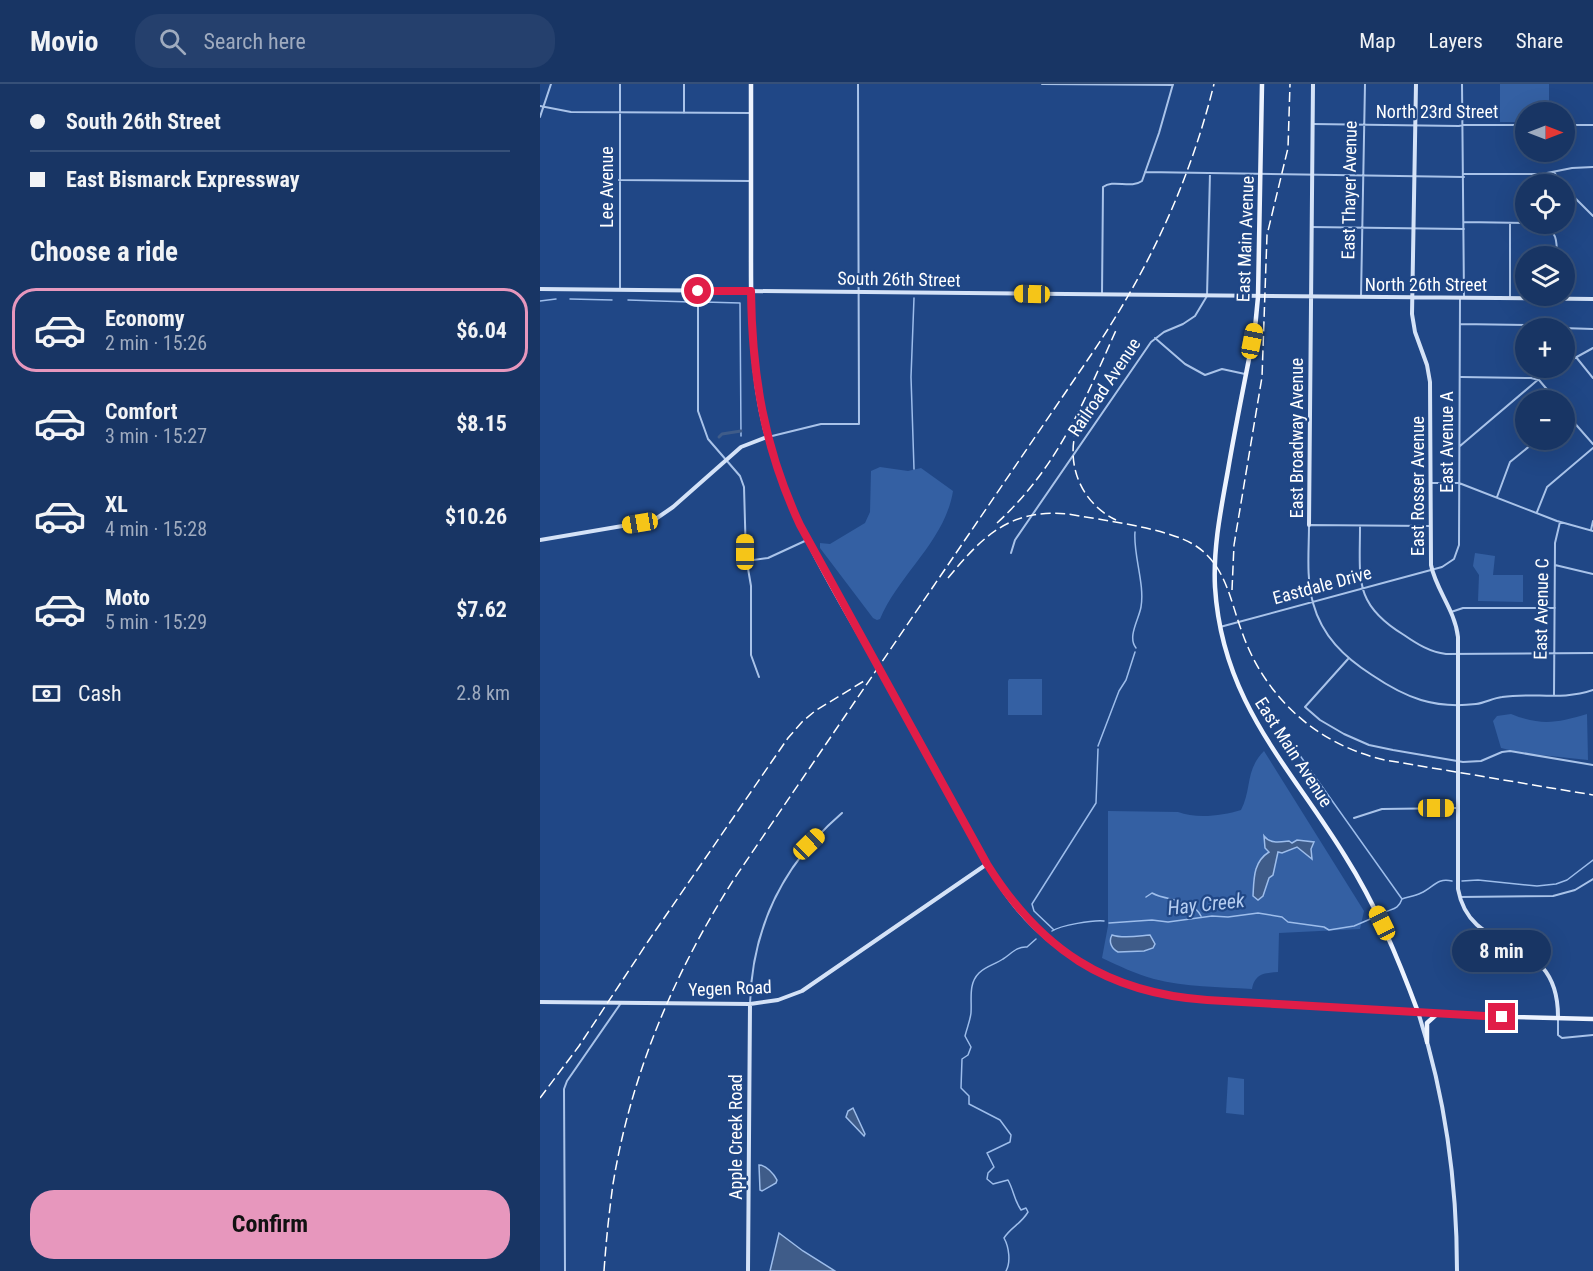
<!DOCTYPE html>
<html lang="en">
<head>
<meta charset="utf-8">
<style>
	body { margin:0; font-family:"Roboto Condensed",sans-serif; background:#25406d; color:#f1f3f6; height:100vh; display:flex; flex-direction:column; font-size:22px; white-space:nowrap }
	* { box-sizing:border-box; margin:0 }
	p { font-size:20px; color:#9fabbf }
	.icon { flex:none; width:33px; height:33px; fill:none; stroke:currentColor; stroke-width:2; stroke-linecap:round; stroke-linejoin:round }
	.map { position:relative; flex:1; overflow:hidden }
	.details { display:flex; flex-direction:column; background:#183564; width:540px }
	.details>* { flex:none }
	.top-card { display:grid; align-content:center; height:132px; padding:0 30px; background:#183564 }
	.needle { width:39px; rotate:90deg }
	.fabs { position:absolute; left:975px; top:18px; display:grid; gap:12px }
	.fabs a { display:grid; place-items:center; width:60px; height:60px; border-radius:50%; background:#183564; box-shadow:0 6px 24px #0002,0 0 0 2px #365078; font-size:30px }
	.end { position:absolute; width:27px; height:27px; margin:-14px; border:8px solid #e11d48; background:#fff; box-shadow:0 0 0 3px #fff }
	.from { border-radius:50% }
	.bubble { position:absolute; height:42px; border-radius:21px; background:#183564; box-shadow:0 6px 24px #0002,0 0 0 2px #365078; font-size:20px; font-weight:700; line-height:42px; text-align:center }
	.car { position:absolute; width:18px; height:36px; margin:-18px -9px; border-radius:8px; box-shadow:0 0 4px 2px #0007; background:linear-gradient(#f5c518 24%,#345 0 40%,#f5c518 0 76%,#345 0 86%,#f5c518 0) }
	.top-card b { display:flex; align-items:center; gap:21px; height:57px; font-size:22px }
	.top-card b+b { border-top:2px solid #365078 }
	.top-card i { width:15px; height:15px; background:#f1f3f6 }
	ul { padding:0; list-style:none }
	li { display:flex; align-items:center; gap:18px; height:84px; margin:0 12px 9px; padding:0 18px; border:3px solid transparent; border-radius:24px }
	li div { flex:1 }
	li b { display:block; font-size:22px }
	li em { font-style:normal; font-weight:700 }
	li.on { border-color:#e797bd }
	li>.icon { width:54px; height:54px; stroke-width:1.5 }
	h2 { padding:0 30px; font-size:27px; line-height:72px }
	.pay { display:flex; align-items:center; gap:15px; height:66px; padding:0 30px; font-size:22px }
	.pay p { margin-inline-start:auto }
	.primary-button { display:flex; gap:12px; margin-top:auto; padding:12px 30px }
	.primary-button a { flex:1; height:69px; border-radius:24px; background:#e797bd; color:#111; font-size:24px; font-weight:700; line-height:69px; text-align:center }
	header { display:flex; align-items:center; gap:36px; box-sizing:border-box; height:84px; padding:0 30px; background:#183564; border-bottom:2px solid #365078 }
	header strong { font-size:28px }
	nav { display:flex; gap:33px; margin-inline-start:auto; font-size:21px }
	.search { width:420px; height:54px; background:#25406d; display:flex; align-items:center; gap:15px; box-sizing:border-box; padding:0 21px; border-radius:24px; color:#9fabbf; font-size:22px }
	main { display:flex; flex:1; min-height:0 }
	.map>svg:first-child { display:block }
	.green { fill:#3460a3 }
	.water { fill:#3f5c89; stroke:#9dbdeb; stroke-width:1.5 }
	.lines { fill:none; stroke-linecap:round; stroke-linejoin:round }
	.stream { stroke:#9dbdeb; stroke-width:1.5 }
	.canal { stroke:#3f5c89; stroke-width:3 }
	.street { stroke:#a9c3e9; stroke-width:2 }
	.secondary { stroke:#d4e2f7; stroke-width:4 }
	.primary { stroke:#edf3fe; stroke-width:4.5 }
	.rail { stroke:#fff; stroke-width:1.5; stroke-dasharray:10 4.5; stroke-linecap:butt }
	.primary-bridge { stroke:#edf3fe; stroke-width:4.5 }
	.route { stroke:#e11d48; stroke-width:8 }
	.labels { text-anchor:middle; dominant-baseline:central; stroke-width:4.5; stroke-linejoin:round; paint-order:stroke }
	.street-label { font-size:18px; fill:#fff; stroke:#204786 }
	.water-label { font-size:20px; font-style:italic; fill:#b5cdf1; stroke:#204786 }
</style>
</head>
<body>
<header>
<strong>Movio</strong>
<div class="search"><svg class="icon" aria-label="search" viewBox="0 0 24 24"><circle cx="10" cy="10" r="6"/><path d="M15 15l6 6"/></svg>Search here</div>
<nav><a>Map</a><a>Layers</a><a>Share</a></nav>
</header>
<main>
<section class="details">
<div class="top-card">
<b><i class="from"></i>South 26th Street</b>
<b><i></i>East Bismarck Expressway</b>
</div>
<h2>Choose a ride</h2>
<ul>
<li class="on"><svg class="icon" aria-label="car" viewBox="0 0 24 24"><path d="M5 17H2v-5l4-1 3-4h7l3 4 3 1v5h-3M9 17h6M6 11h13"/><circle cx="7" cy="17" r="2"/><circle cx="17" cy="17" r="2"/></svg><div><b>Economy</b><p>2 min · 15:26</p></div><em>$6.04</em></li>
<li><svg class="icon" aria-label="car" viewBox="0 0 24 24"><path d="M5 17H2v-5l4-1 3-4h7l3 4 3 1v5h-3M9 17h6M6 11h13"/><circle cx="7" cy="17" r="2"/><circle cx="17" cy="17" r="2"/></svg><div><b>Comfort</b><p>3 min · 15:27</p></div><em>$8.15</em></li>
<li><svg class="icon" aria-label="car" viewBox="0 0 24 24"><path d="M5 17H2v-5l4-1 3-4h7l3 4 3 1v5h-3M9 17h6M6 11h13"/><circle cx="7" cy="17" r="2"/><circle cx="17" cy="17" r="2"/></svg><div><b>XL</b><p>4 min · 15:28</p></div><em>$10.26</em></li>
<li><svg class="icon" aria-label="car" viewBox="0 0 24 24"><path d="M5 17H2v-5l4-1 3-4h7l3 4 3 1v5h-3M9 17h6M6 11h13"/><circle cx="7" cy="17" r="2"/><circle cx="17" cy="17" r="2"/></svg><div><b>Moto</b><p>5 min · 15:29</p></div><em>$7.62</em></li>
</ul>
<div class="pay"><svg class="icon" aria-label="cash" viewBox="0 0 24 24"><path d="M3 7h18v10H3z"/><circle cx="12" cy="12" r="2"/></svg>Cash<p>2.8 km</p></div>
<div class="primary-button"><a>Confirm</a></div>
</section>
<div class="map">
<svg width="1053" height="1187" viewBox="0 0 1053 1187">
	<rect width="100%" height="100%" fill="#204786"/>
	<!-- green -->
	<path class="green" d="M960,0H1009V28H986L985,38H960Z
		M340,383L368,387L381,384L413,407C405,457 359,490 340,535L337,536L333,534L280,464V459L290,460L325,439L330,428L331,387Z
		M935,469L955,472L953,491H983V518L938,517L939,491L933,482Z
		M469,595H502V631H468V597Z
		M971,630C1001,642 1017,639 1047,630L1048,676L982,669L961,664L953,637L957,632Z
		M724,667L824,827L820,845L739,849L738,888C725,889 715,889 712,905C679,903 646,903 614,895C596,890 579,882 562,874L568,842V727L638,728C656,735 682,732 701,726C712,705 705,686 724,667Z
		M688,993L704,995V1031L686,1029Z"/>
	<!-- water -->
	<path class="water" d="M724,752C730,760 740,758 749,757L752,759L757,756L774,758L771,765L772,775L757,763L742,769L738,768L733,791L729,794L723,812L718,816L713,812C714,795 713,778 729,768L725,764Z
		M572,851C583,855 598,852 610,851L615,860L613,864L604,867L578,868C572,865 568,858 572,851Z
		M313,1024L325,1050L324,1052L306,1033L308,1027Z
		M219,1081C226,1081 234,1090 237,1096L236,1099L222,1107L220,1106Z
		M239,1149L263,1167L295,1187H230Z"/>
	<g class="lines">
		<!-- stream -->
		<path class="stream" d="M30,215L72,216
			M88,216L150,218
			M0,217L16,215
			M164,218L200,219L201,352
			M374,385L371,293L374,214
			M595,448C593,470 605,500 601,523C599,535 587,553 596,564
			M744,649L862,815
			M558,662L579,607L586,596L595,568
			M922,797L938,796L997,802L1016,800L1027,796L1053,776
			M606,813L612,809C628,818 651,813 661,832
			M841,830C851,824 858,827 862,815C868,813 875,812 881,809C893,804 897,793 912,797
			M569,839L612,836L628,838L672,832L688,833L718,829L742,833L748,838L784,843L789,846L814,842L835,833
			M514,846L494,827L492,820L556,719L558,665
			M512,847C521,841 553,836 564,837
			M466,1187C471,1178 469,1163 464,1154C471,1143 481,1140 488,1128L486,1124L481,1126C474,1116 474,1107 468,1096L453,1100L447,1095L448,1089L454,1083L447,1069L470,1058L471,1051L460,1036L429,1020V1012L421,1004L422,975L428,971L431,963L425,952C427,944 430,937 431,929C432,915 428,900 439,889C446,882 456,880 463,875C471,870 477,862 487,863L496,855"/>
		<!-- canal -->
		<path class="canal" d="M179,353L182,350L201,347"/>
		<!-- street -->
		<path class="street" d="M80,0V204
			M144,0V29
			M502,0L633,1
			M922,0L924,213
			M0,22L31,28L211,29
			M0,33L11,0
			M773,40L919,42L923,41H986
			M1024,41H1053
			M605,88L924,93
			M1014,88L1022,100
			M924,90H1002L1032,84L1053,83
			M79,96L211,97
			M1024,103L1053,132
			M924,138L986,139
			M1002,140C1017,146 1017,158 1017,172
			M771,143L924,145
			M158,207V327L168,355L200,392L204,403L206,473L211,502V571L219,593
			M562,211L563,103C573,95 591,105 602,97L619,49L633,0
			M821,213L825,0
			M970,214V139
			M920,240L986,241L1022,244L1053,245
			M615,254L645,280L665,291L682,285L705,290
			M1036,273L1053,294
			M1024,280L1053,264
			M921,293L991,294L999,296
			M999,296L1016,316
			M1024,327L1053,360
			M228,353L281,340H319L318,0
			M920,362L1000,294L1019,284
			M890,399H919L1017,437L1053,447
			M957,413L970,378L997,356
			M997,428L1007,403L1053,364
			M820,442C820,495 813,520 864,551C877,560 890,568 906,570L1053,569
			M889,442L769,441C769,466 766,494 773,519C782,552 804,573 832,591C866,614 894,625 936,620C945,619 953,614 962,613C994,608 1021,617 1053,606
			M1051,446L1053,437
			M471,469L475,456L611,258L624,248L643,240L655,232L667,212L670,89
			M206,477L228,474L267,456
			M1015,481L1053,490
			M911,528L923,524H1015
			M680,543L902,483L914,475L919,461L920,214
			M808,575L765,623L780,636L804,650L829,661L853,666L923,678L941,677L962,668L970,667L1053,681
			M1014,611L1015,459L1020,438
			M814,734L842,725L918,724
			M920,813L1013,812L1035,806L1053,795
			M210,920C212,843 244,779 302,729
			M1018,936V951L1022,954L1053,951
			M25,1187L24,1005L27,997L81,919"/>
		<!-- secondary -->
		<path class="secondary" d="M876,0L872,230L875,248L887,281L890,298L891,481C896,506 915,526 918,553V805C931,877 1019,844 1018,934
			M0,205L1053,215
			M769,441L773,0
			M0,456L100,439L117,434L133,423L201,363L227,353
			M0,918L210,920L238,916L262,907L447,780
			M878,928C905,1011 917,1099 917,1187
			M208,1187L210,920"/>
		<!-- primary -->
		<path class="primary" d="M211,0C211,55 211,109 211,164C211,225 210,286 225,345C246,427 289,499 331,571
			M722,0L718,213L715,244C706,291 696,339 688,386C681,425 673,463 675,503C682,618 749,681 805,772C836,821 858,874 878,928
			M345,595C367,638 392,681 416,723C432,752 447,783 466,810C512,874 584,910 661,916L975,933L1053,935
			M887,958V939L897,930"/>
		<!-- rail -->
		<path class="rail" d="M537,343C525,380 541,419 576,436
			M457,439C518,383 544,318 577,244
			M408,494C442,453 470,424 528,430C561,436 629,444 656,462C686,482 690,516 702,548C725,614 778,661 845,676L1053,711
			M692,506L694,461L722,293L727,151L748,64L750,0
			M0,1014L39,962L109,856L248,654L262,638L275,627L324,597
			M64,1187C66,1158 69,1129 73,1100C91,990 134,889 194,795L553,268C609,185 650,97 674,0"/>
		<!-- primary-bridge -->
		<path class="primary-bridge" d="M331,571L345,595"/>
	</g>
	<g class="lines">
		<!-- route -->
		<path class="route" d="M158,207H211C212,291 224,364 260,441L447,780C500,865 566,909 667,916L962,933"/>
	</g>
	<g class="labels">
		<!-- street labels -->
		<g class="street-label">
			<text x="897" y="27">North 23rd Street</text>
			<text transform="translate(66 103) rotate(-90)">Lee Avenue</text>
			<text transform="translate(809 106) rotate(-89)">East Thayer Avenue</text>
			<text transform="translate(705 155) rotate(-88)">East Main Avenue</text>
			<text transform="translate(359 195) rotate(1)">South 26th Street</text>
			<text x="886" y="200">North 26th Street</text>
			<text transform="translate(564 303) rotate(-56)">Railroad Avenue</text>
			<text transform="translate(756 354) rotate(-90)">East Broadway Avenue</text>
			<text transform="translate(906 358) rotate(-90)">East Avenue A</text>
			<text transform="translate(877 402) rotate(-90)">East Rosser Avenue</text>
			<text transform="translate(782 501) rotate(-15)">Eastdale Drive</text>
			<text transform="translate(1001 525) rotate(-89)">East Avenue C</text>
			<text transform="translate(754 668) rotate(57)">East Main Avenue</text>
			<text transform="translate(190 904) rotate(-2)">Yegen Road</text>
			<text transform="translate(195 1053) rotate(-90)">Apple Creek Road</text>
		</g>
		<!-- water labels -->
		<g class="water-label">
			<text transform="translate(666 820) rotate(-6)">Hay Creek</text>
		</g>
	</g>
</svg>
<div class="fabs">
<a><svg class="needle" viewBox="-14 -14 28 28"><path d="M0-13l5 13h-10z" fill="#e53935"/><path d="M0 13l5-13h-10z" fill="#9fabbf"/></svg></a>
<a><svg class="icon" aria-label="locate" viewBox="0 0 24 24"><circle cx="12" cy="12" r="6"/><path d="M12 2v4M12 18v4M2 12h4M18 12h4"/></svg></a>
<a><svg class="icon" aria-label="layers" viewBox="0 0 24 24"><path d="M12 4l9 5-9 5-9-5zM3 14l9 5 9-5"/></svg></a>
<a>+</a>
<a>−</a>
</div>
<i class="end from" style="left:158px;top:207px"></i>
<i class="end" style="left:962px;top:933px"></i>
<div class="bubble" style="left:912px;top:846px;width:99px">8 min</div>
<i class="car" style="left:492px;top:210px;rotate:271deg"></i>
<i class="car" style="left:712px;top:257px;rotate:11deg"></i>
<i class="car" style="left:100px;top:439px;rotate:261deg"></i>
<i class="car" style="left:205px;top:468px;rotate:0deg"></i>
<i class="car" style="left:896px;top:724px;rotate:90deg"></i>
<i class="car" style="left:269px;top:760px;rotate:46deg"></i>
<i class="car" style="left:842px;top:839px;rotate:334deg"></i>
</div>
</main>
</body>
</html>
